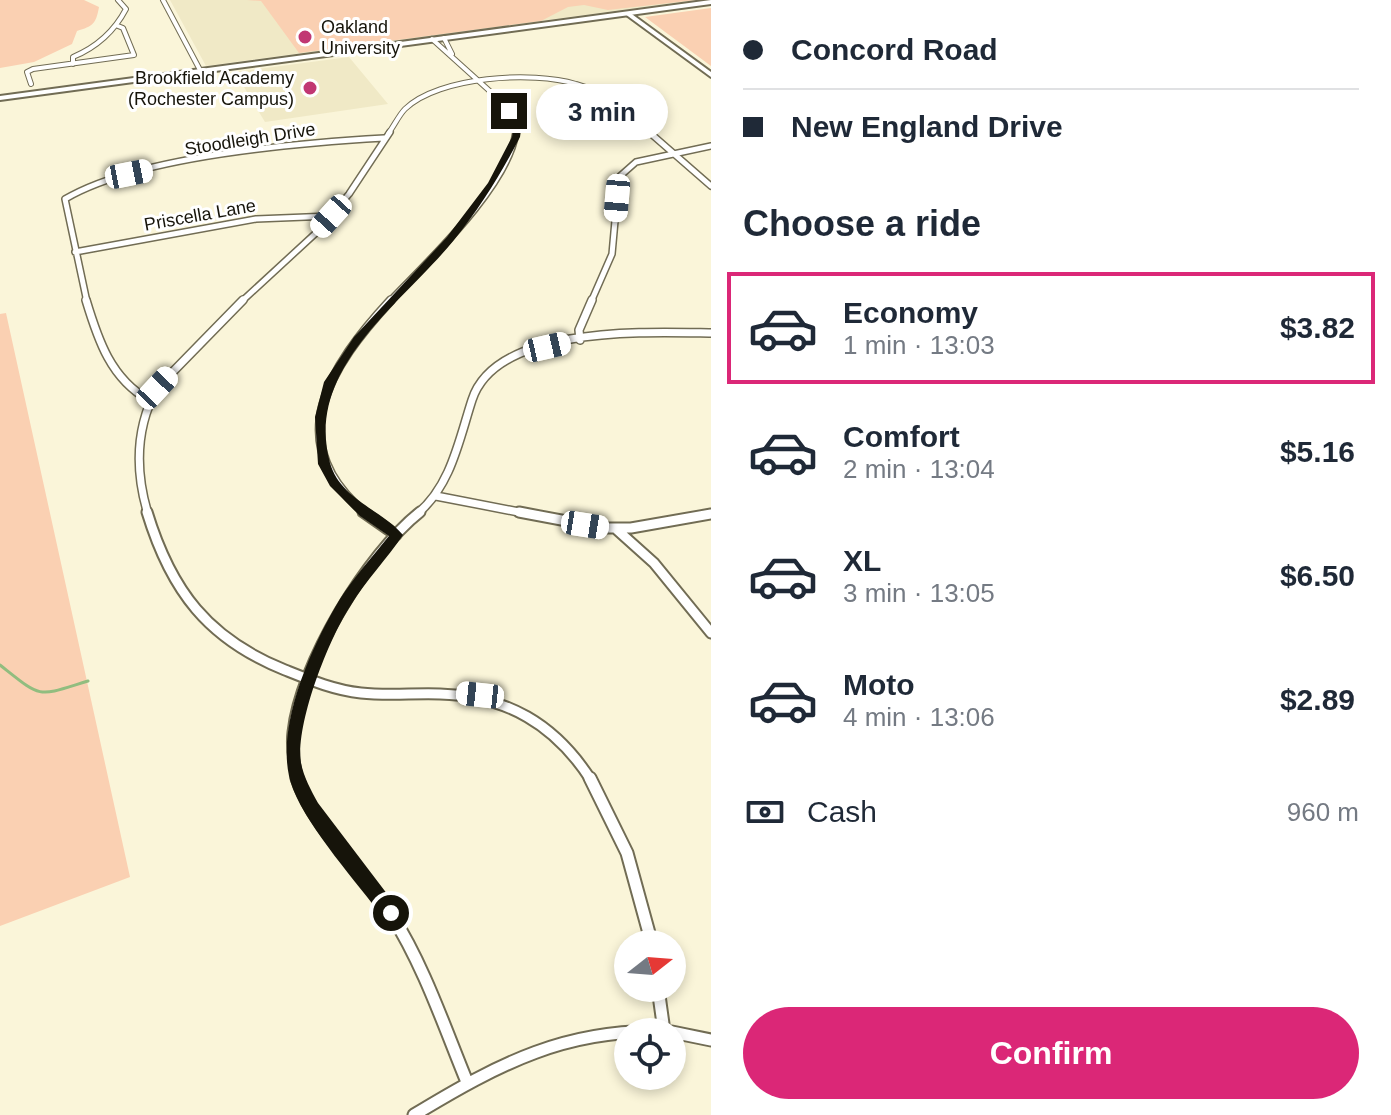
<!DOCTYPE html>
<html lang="en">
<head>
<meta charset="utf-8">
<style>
	body { margin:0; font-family:Arial,sans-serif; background:#f6f6f7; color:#1f2937; height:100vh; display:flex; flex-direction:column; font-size:30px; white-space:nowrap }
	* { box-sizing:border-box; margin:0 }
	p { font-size:26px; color:#747a83 }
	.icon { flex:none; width:44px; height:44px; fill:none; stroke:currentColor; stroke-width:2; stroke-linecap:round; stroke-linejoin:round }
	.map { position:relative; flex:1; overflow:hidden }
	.side { display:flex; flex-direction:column; background:#fff; width:680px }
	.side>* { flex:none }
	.banner { display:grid; align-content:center; height:176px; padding:0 32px; background:#fff }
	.needle { width:52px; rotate:73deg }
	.fabs { position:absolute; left:614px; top:930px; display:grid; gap:16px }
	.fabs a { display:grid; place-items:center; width:72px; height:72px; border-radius:50%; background:#fff; box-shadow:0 4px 12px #0003; font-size:40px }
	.end { position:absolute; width:36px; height:36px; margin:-18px; border:10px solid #16140a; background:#fff; box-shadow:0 0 0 4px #fff }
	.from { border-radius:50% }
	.bubble { position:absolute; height:56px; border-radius:28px; background:#fff; box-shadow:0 4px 12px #0003; font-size:26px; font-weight:800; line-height:56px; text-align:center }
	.car { position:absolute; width:24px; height:48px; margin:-24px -12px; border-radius:10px; box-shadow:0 0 6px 2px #0007; background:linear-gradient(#fff 24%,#345 0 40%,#fff 0 76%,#345 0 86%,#fff 0) }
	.banner b { display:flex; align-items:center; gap:28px; height:76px; font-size:30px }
	.banner b+b { border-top:2px solid #e0e1e3 }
	.banner i { width:20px; height:20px; background:#1f2937 }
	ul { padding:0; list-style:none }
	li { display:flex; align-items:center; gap:24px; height:112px; margin:0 16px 12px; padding:0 16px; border:4px solid transparent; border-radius:0px }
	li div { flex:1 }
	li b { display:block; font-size:30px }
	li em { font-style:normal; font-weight:800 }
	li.current { border-color:#db2777 }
	li>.icon { width:72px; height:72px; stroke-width:1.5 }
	h2 { padding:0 32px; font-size:36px; line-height:96px }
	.pay { display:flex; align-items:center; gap:20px; height:88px; padding:0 32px; font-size:30px }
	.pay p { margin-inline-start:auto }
	.action { display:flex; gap:16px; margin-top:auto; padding:16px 32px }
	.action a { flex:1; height:92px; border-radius:48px; background:#db2777; color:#fff; font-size:32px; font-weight:800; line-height:92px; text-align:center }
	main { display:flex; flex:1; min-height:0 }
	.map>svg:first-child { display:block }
	.built { fill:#f0e9c6 }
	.green { fill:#fad0b2 }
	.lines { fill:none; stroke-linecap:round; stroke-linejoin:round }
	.stream { stroke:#91bd7f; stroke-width:3 }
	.minor-far4-casing { stroke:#716c54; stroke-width:6 }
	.minor-far3-casing { stroke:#716c54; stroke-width:8 }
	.minor-far2-casing { stroke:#716c54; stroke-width:10 }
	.minor-far1-casing { stroke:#716c54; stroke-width:13 }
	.minor-casing { stroke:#716c54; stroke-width:15 }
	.tertiary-casing { stroke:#716c54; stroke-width:4 }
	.secondary-casing { stroke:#716c54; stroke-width:4 }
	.minor-far4 { stroke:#fff; stroke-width:4 }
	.minor-far3 { stroke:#fff; stroke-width:5 }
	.minor-far2 { stroke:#fff; stroke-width:7 }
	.minor-far1 { stroke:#fff; stroke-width:9 }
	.minor { stroke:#fff; stroke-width:11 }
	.tertiary { fill:#fff; fill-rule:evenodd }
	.secondary { fill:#fff; fill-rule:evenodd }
	.route { fill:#16140a }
	.poi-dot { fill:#c13772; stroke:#fff; stroke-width:3 }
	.labels { text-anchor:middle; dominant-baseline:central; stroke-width:6; stroke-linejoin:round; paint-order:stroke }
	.far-poi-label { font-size:18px; fill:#16140a; stroke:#fff; text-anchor:start }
	.far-street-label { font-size:18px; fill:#16140a; stroke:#fff }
</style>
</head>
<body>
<main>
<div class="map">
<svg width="711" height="1115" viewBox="0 0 711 1115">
	<rect width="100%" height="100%" fill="#faf5d9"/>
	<!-- built -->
	<path class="built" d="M170,0H696L206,66Z
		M349,57L388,104L265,122L235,72Z"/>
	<!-- green -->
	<path class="green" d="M0,0H84L99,7C96,24 93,26 77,31L72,44L34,62L0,68Z
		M247,0H696L608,10L584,5L568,7L541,21L299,53L261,1Z
		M711,8V66L645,17Z
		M6,313L130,877L0,926V314Z"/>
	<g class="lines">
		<!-- stream -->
		<path class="stream" d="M0,665C43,699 36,697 88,681"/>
		<defs>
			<path id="minor-far4" d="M163,0L200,70
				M444,38L452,54
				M432,39L503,103L512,115L516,134
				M73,64V57C97,47 114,32 126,9L118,0
				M31,84L27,72L33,69L134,55L123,28L118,26
				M388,134C394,126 399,115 405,109C439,76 533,71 576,84C606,92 629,115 652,134"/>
			<path id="minor-far3" d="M649,132L711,186
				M75,252L256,219L331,216
				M87,302L65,199C138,156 298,143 384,138
				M241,302L317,232L349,194L390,132
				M389,302C427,262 508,187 516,132
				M591,302L612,254L619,177L636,162L711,146"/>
			<path id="minor-far2" d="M86,300C98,340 111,379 149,400
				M580,340L579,330L592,300
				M436,496L529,514
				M148,514C135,471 136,427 157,388L243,300
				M366,514C279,442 330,366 391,300
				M417,514C451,486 459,440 472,400C496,325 647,332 711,333"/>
			<path id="minor-far1" d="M147,512C171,591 208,639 285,670C310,680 334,690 361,693C387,696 414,693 440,694C507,696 555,724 591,780
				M363,512L396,535
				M519,512L604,528H631L711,514
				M615,528L654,563L711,633
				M298,780C294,764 291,748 293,732C300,664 367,554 420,512"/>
			<path id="minor" d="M297,778C315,831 362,868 391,914C424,966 444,1026 467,1082
				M590,778L627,853L652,944
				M658,988L664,1031
				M672,1032L711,1040
				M414,1115C498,1064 568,1027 669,1032"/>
			<path id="tertiary" d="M625,12H629L711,72V77L625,14Z"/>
			<path id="secondary" d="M711,0V4L0,100V96Z"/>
		</defs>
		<!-- minor-far4 casing -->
		<use href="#minor-far4" class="minor-far4-casing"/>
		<!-- minor-far3 casing -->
		<use href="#minor-far3" class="minor-far3-casing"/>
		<!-- minor-far2 casing -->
		<use href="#minor-far2" class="minor-far2-casing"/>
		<!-- minor-far1 casing -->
		<use href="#minor-far1" class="minor-far1-casing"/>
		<!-- minor casing -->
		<use href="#minor" class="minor-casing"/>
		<!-- tertiary casing -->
		<use href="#tertiary" class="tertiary-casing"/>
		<!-- secondary casing -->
		<use href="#secondary" class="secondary-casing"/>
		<!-- minor-far4 -->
		<use href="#minor-far4" class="minor-far4"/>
		<!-- minor-far3 -->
		<use href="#minor-far3" class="minor-far3"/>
		<!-- minor-far2 -->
		<use href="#minor-far2" class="minor-far2"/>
		<!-- minor-far1 -->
		<use href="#minor-far1" class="minor-far1"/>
		<!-- minor -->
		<use href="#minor" class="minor"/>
		<!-- tertiary -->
		<use href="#tertiary" class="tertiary"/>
		<!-- secondary -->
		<use href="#secondary" class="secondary"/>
	</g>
	<!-- route -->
	<path class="route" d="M509,109L521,130L520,137C501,174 480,208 454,240C402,304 304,368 330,463C340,499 382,510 403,535C387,559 366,580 351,605C329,638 295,724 301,763C304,778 311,790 318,803L397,907L399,913L397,919L391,922L384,919C357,882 310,831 293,789C271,734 311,647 340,599C354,577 373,556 389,536L360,516L330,486L318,464L315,417L324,382L354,337L447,237L488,183L512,137L513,130L505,111Z"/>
	<!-- markers -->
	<g class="poi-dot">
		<circle cx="305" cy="37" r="8"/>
		<circle cx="310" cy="88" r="8"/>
	</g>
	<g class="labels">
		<!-- far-poi labels -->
		<g class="far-poi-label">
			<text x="321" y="27">Oakland<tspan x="321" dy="21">University</tspan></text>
			<text x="294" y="78" text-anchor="end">Brookfield Academy<tspan x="294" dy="21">(Rochester Campus)</tspan></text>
		</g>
		<!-- far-street labels -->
		<g class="far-street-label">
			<text transform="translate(250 139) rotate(-9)">Stoodleigh Drive</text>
			<text transform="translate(200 215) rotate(-10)">Priscella Lane</text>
		</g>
	</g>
</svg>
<div class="fabs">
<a><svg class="needle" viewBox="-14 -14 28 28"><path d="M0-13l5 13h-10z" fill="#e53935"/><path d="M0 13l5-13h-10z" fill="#747a83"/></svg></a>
<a><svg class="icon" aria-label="locate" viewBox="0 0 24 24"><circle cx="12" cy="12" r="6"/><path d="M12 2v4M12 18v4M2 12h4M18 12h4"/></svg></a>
</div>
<i class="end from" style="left:391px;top:913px"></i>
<i class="end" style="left:509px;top:111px"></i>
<div class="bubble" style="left:536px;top:84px;width:132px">3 min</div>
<i class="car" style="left:129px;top:174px;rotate:79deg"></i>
<i class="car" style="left:617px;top:198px;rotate:185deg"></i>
<i class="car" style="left:331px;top:216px;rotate:222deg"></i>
<i class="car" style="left:547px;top:347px;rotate:77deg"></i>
<i class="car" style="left:157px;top:388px;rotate:43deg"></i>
<i class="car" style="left:585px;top:525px;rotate:99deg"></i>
<i class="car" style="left:480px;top:695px;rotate:276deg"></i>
</div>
<section class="side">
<div class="banner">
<b><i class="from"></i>Concord Road</b>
<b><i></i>New England Drive</b>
</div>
<h2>Choose a ride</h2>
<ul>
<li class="current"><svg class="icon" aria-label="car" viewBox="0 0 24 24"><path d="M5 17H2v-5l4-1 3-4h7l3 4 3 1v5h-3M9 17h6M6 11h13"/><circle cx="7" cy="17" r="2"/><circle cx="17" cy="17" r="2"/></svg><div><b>Economy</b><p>1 min · 13:03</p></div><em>$3.82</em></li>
<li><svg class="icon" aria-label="car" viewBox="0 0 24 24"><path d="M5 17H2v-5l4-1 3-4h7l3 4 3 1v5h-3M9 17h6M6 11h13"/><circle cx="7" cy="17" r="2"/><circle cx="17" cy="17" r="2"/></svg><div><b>Comfort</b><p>2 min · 13:04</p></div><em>$5.16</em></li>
<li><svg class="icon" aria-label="car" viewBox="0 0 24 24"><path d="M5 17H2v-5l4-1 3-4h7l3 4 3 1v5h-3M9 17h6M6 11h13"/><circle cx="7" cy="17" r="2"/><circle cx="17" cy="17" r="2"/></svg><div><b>XL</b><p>3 min · 13:05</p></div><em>$6.50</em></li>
<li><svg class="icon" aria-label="car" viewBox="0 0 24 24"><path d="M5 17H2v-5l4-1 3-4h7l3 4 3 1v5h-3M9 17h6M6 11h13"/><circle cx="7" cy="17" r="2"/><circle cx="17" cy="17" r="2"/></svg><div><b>Moto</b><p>4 min · 13:06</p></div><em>$2.89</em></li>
</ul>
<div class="pay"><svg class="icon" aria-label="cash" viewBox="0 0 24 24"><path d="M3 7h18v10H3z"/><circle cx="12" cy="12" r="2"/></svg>Cash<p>960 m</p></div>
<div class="action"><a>Confirm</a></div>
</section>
</main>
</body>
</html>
